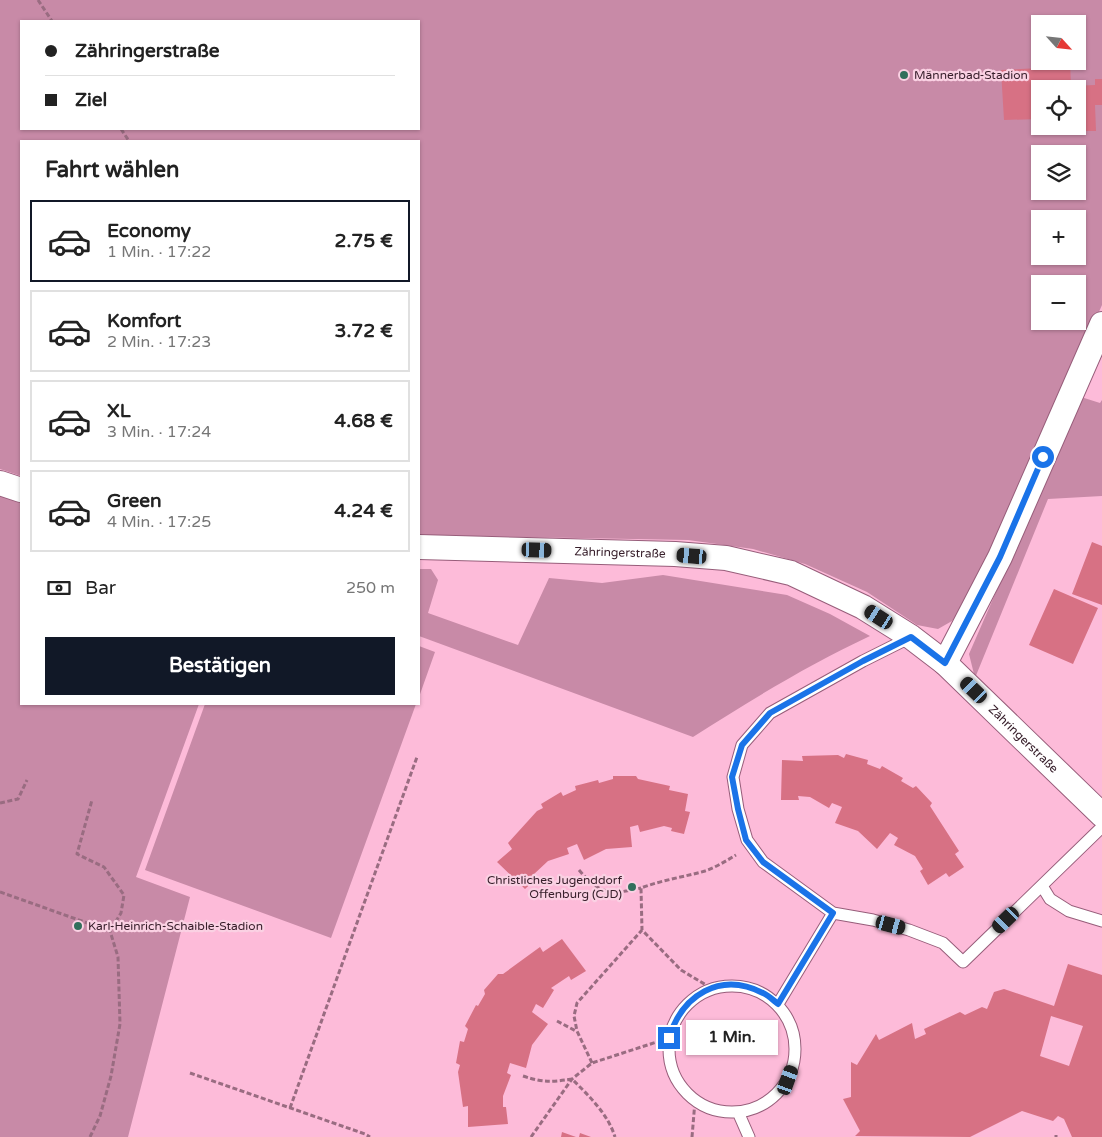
<!DOCTYPE html>
<html lang="de">
<head>
<meta charset="utf-8">
<style>
	body { margin:0; font-family:"Varela Round",sans-serif; background:#f6f6f6; color:#222; height:100vh; display:flex; flex-direction:column; font-size:19px; white-space:nowrap }
	* { box-sizing:border-box; margin:0 }
	p { font-size:16px; color:#767676 }
	.icon { flex:none; width:28px; height:28px; fill:none; stroke:currentColor; stroke-width:2; stroke-linecap:round; stroke-linejoin:round }
	.map { position:relative; flex:1; overflow:hidden }
	.sheet { position:absolute; left:20px; top:140px; width:400px; height:565px; display:flex; flex-direction:column; background:#fff; border-radius:0px; box-shadow:0 1px 4px #0004 }
	.sheet>* { flex:none }
	.guide { position:absolute; left:20px; top:20px; width:400px; height:110px; border-radius:0px; box-shadow:0 1px 4px #0004; display:grid; align-content:center; height:110px; padding:0 25px; background:#fff }
	.needle { width:32px; rotate:117deg }
	.buttons { position:absolute; left:1031px; top:15px; display:grid; gap:10px }
	.buttons a { display:grid; place-items:center; width:55px; height:55px; border-radius:0px; background:#fff; box-shadow:0 1px 4px #0004; font-size:25px }
	.end { position:absolute; width:22px; height:22px; margin:-11px; border:6px solid #1a73e8; background:#fff; box-shadow:0 0 0 2px #fff }
	.from { border-radius:50% }
	.bubble { position:absolute; height:35px; border-radius:0px; background:#fff; box-shadow:0 1px 4px #0004; font-size:16px; font-weight:700; line-height:35px; text-align:center }
	.car { position:absolute; width:15px; height:30px; margin:-15px -8px; border-radius:6px; box-shadow:0 0 4px 1px #0007; background:linear-gradient(#222 24%,#8ab4d8 0 40%,#222 0 76%,#8ab4d8 0 86%,#222 0) }
	.guide b { display:flex; align-items:center; gap:18px; height:48px; font-size:19px }
	.guide b+b { border-top:1px solid #e0e0e0 }
	.guide i { width:12px; height:12px; background:#222 }
	ul { padding:0; list-style:none }
	li { display:flex; align-items:center; gap:15px; height:82px; margin:0 10px 8px; padding:0 15px; border:2px solid #e0e0e0; border-radius:0px }
	li div { flex:1 }
	li b { display:block; font-size:19px }
	li em { font-style:normal; font-weight:700 }
	li.active { border-color:#111827 }
	li>.icon { width:45px; height:45px; stroke-width:1.5 }
	h2 { padding:0 25px; font-size:22px; line-height:60px }
	.pay { display:flex; align-items:center; gap:12px; height:55px; padding:0 25px; font-size:19px }
	.pay p { margin-inline-start:auto }
	.button { display:flex; gap:10px; margin-top:auto; padding:10px 25px }
	.button a { flex:1; height:58px; border-radius:0px; background:#111827; color:#fff; font-size:20px; font-weight:700; line-height:58px; text-align:center }
	.map>svg:first-child { display:block }
	.green { fill:#c88aa7; fill-rule:evenodd }
	.building { fill:#d77184; fill-rule:evenodd }
	.lines { fill:none; stroke-linecap:round; stroke-linejoin:round }
	.service-casing { stroke:#975d7a; stroke-width:13 }
	.minor-casing { stroke:#975d7a; stroke-width:26 }
	.path { stroke:#996c81; stroke-width:3; stroke-dasharray:5 2.5; stroke-linecap:butt }
	.service { stroke:#fff; stroke-width:11 }
	.minor { stroke:#fff; stroke-width:24 }
	.route { stroke:#1a73e8; stroke-width:6 }
	.poi-dot { fill:#326f5c; stroke:#fad1e3; stroke-width:2 }
	.labels { text-anchor:middle; dominant-baseline:central; stroke-width:4.5; stroke-linejoin:round; paint-order:stroke }
	.poi-label { font-size:12px; fill:#38202c; stroke:#fad1e3; text-anchor:start }
	.street-label { font-size:12px; fill:#38202c; stroke:#fad1e3 }
</style>
</head>
<body>
<div class="map">
<svg width="1102" height="1137" viewBox="0 0 1102 1137">
	<rect width="100%" height="100%" fill="#fdbbd9"/>
	<!-- green -->
	<path class="green" d="M0,0H1102V305L994,549L965,605L952,621L938,629L917,625L867,592L805,564L753,549L688,540L419,535V141H21V476L0,469ZM21,21H419V129H21ZM1040,24H1078V61H1040ZM1040,89H1078V126H1040ZM1040,154H1078V191H1040ZM1040,219H1078V256H1040ZM1040,284H1078V321H1040Z
		M1081,397L1100,403L1102,400V496L1048,499L975,678L969,654Z
		M0,496L21,503V704H199L136,877L190,897L128,1137H0Z
		M419,569H431L438,580L428,613L518,645L549,578L602,583L663,575L787,595L830,614L870,636C808,665 751,700 693,737L419,636Z
		M419,646L435,652L419,697Z
		M205,704H416L331,938L145,870Z"/>
	<!-- building -->
	<path class="building" d="M1039,61H1070L1071,86L1095,85V79H1102V105H1095L1096,131H1074V126H1078V89H1040V119L1004,120L1001,70L1040,68Z
		M1092,542L1102,546V605L1072,594Z
		M1054,589L1098,608L1073,664L1029,645Z
		M846,754L868,760L867,764L880,769L882,766L903,778L901,781L913,788L916,786L932,803L930,806L959,851L955,854L964,867L949,877L946,873L928,885L920,871L923,869L915,856L894,845L898,838L890,833L877,849L858,831L835,823L842,807L832,803L829,808L810,797L798,796L799,800H781L782,760L803,761L802,756L838,755L844,758Z
		M613,776H636L638,779L670,786L669,790L688,794L685,811L690,812L684,834L671,831L672,828L664,826L640,832L638,825L630,827L632,847L606,849L584,860L577,844L567,848L569,854L548,861L533,875L537,878L525,889L497,862L512,849L508,843L537,811L543,808L541,804L561,792L563,796L576,790L575,786L598,780L599,783L613,779Z
		M562,939L586,971L571,980L569,976L551,988L554,990L543,1008L536,1004L532,1012L548,1024L532,1045L526,1068L510,1063L507,1073L511,1075L503,1096V1107H506L508,1124L468,1127V1106L463,1107L458,1072L460,1065L456,1063L460,1041L464,1042L468,1029L465,1026L476,1005L478,1006L485,994L484,990L498,974H503L540,947L543,952Z
		M1068,964L1102,975V1137H1072L1064,1119L1058,1116L1053,1121L1022,1111L970,1137L855,1136L860,1131L843,1099L851,1097V1062L857,1065L876,1034L879,1040L912,1023L915,1039L926,1034L924,1029L960,1012L965,1015L982,1007L987,1009L994,992L1004,989L1054,1006ZM1051,1016L1083,1026L1069,1066L1040,1056Z
		M562,1132L576,1137H561Z
		M580,1133L591,1137H579Z"/>
	<g class="lines">
		<defs>
			<path id="service" d="M911,637L863,661L770,713L742,745L733,777L738,809L747,840L763,862L833,913L873,920L909,930L943,943L963,962L1102,827
				M1042,886L1050,899L1069,911L1102,921
				M669 1049a63 63 0 1 1 126 0a63 63 0 1 1-126 0Z
				M778,1004L833,913
				M738,1112L749,1137"/>
			<g id="minor">
				<path d="M0,483L21,490"/>
				<path id="s1" d="M419,547L675,554L726,558L791,573L863,607L911,637L945,663L1102,815"/>
				<path d="M945,663L1000,557L1102,324"/>
			</g>
		</defs>
		<!-- service casing -->
		<use href="#service" class="service-casing"/>
		<!-- minor casing -->
		<use href="#minor" class="minor-casing"/>
		<!-- path -->
		<path class="path" d="M38,0L52,21
			M121,129L129,141
			M0,803L18,799L27,780
			M579,870C600,895 610,895 641,888
			M0,892L110,931L121,913L124,895L104,867L77,854L92,800
			M711,988L681,970L642,930L641,888C662,880 684,877 705,871C716,867 726,861 736,855
			M557,1021L576,1031
			M592,1063L577,1031L574,1016L577,1003L642,930
			M190,1073L365,1134L370,1137
			M523,1076C544,1083 551,1082 572,1079C589,1096 608,1114 615,1137
			M290,1108L417,757
			M90,1137L100,1116L111,1076L120,1024L118,957L110,931
			M531,1137L572,1079L592,1063L669,1038
			M692,1137L695,1101
			M1056,1137V1135"/>
		<!-- service -->
		<use href="#service" class="service"/>
		<!-- minor -->
		<use href="#minor" class="minor"/>
	</g>
	<g class="lines">
		<!-- route -->
		<path class="route" d="M669,1038C682,995 720,971 763,993C768,995 773,1000 778,1004L833,913L763,862L746,840L738,809L732,777L742,745L770,713L863,661L911,637L945,663L1000,557L1043,457"/>
	</g>
	<!-- markers -->
	<g class="poi-dot">
		<circle cx="904" cy="75" r="5"/>
		<circle cx="632" cy="887" r="5"/>
		<circle cx="78" cy="926" r="5"/>
	</g>
	<g class="labels">
		<!-- poi labels -->
		<g class="poi-label">
			<text x="914" y="75">Männerbad-Stadion</text>
			<text x="622" y="880" text-anchor="end">Christliches Jugenddorf<tspan x="622" dy="14">Offenburg (CJD)</tspan></text>
			<text x="88" y="926">Karl-Heinrich-Schaible-Stadion</text>
		</g>
		<!-- street labels -->
		<g class="street-label">
			<text stroke="none"><textPath href="#s1" startOffset="201">Zähringerstraße</textPath></text>
			<text stroke="none"><textPath href="#s1" startOffset="662">Zähringerstraße</textPath></text>
		</g>
	</g>
</svg>
<div class="buttons">
<a><svg class="needle" viewBox="-14 -14 28 28"><path d="M0-13l5 13h-10z" fill="#e53935"/><path d="M0 13l5-13h-10z" fill="#767676"/></svg></a>
<a><svg class="icon" aria-label="locate" viewBox="0 0 24 24"><circle cx="12" cy="12" r="6"/><path d="M12 2v4M12 18v4M2 12h4M18 12h4"/></svg></a>
<a><svg class="icon" aria-label="layers" viewBox="0 0 24 24"><path d="M12 4l9 5-9 5-9-5zM3 14l9 5 9-5"/></svg></a>
<a>+</a>
<a>−</a>
</div>
<i class="end from" style="left:1043px;top:457px"></i>
<i class="end" style="left:669px;top:1038px"></i>
<div class="bubble" style="left:686px;top:1020px;width:92px">1 Min.</div>
<i class="car" style="left:537px;top:550px;rotate:92deg"></i>
<i class="car" style="left:692px;top:556px;rotate:275deg"></i>
<i class="car" style="left:879px;top:617px;rotate:303deg"></i>
<i class="car" style="left:974px;top:690px;rotate:314deg"></i>
<i class="car" style="left:1006px;top:920px;rotate:226deg"></i>
<i class="car" style="left:891px;top:925px;rotate:105deg"></i>
<i class="car" style="left:788px;top:1080px;rotate:20deg"></i>
<div class="guide">
<b><i class="from"></i>Zähringerstraße</b>
<b><i></i>Ziel</b>
</div>
<section class="sheet">
<h2>Fahrt wählen</h2>
<ul>
<li class="active"><svg class="icon" aria-label="car" viewBox="0 0 24 24"><path d="M5 17H2v-5l4-1 3-4h7l3 4 3 1v5h-3M9 17h6M6 11h13"/><circle cx="7" cy="17" r="2"/><circle cx="17" cy="17" r="2"/></svg><div><b>Economy</b><p>1 Min. · 17:22</p></div><em>2.75 €</em></li>
<li><svg class="icon" aria-label="car" viewBox="0 0 24 24"><path d="M5 17H2v-5l4-1 3-4h7l3 4 3 1v5h-3M9 17h6M6 11h13"/><circle cx="7" cy="17" r="2"/><circle cx="17" cy="17" r="2"/></svg><div><b>Komfort</b><p>2 Min. · 17:23</p></div><em>3.72 €</em></li>
<li><svg class="icon" aria-label="car" viewBox="0 0 24 24"><path d="M5 17H2v-5l4-1 3-4h7l3 4 3 1v5h-3M9 17h6M6 11h13"/><circle cx="7" cy="17" r="2"/><circle cx="17" cy="17" r="2"/></svg><div><b>XL</b><p>3 Min. · 17:24</p></div><em>4.68 €</em></li>
<li><svg class="icon" aria-label="car" viewBox="0 0 24 24"><path d="M5 17H2v-5l4-1 3-4h7l3 4 3 1v5h-3M9 17h6M6 11h13"/><circle cx="7" cy="17" r="2"/><circle cx="17" cy="17" r="2"/></svg><div><b>Green</b><p>4 Min. · 17:25</p></div><em>4.24 €</em></li>
</ul>
<div class="pay"><svg class="icon" aria-label="cash" viewBox="0 0 24 24"><path d="M3 7h18v10H3z"/><circle cx="12" cy="12" r="2"/></svg>Bar<p>250 m</p></div>
<div class="button"><a>Bestätigen</a></div>
</section>
</div>
</body>
</html>
